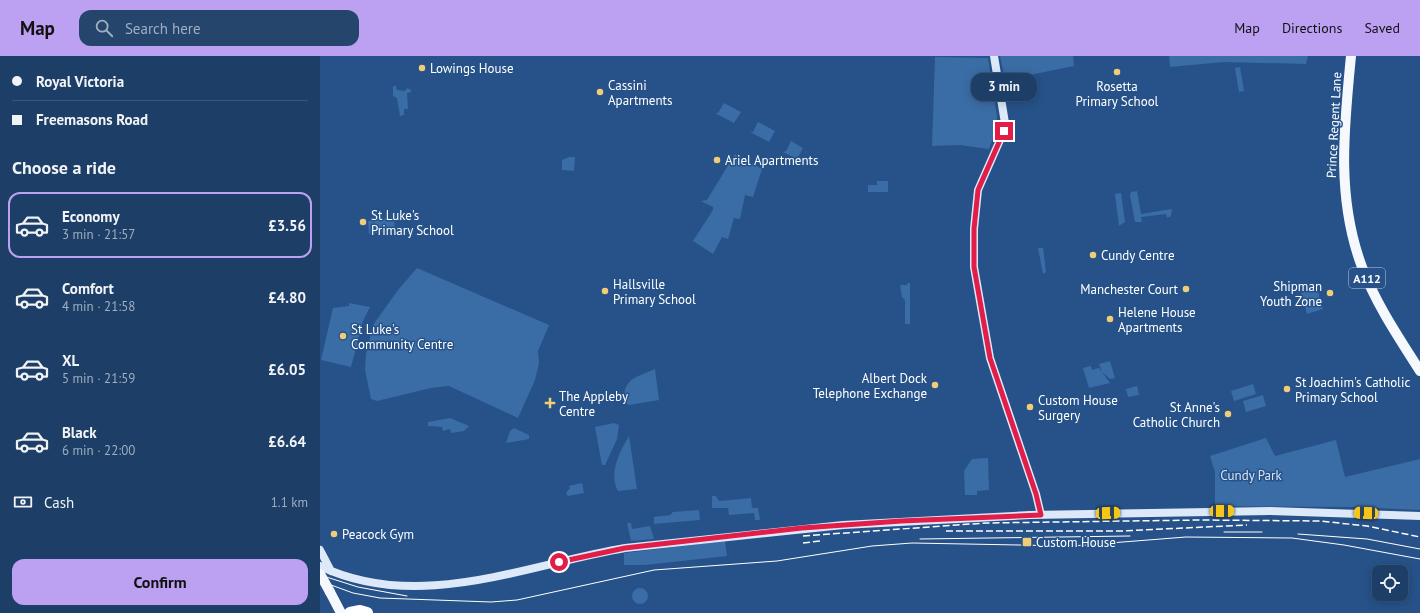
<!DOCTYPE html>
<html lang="en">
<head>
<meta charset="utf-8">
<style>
	body { margin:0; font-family:"PT Sans",sans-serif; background:#25456d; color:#f1f3f6; height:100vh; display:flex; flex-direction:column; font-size:15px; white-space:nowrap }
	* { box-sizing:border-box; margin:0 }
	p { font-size:13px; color:#a0aec0 }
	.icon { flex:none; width:22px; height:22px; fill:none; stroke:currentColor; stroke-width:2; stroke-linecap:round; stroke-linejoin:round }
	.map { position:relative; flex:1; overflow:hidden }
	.panel { display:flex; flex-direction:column; background:#1c3e67; width:320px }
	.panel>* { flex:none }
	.hud { display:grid; align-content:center; height:88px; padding:0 12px; background:#1c3e67 }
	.buttons { position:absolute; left:1052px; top:509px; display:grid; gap:8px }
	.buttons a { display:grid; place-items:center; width:36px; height:36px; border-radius:8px; background:#1c3e67; box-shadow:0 2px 10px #0003,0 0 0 1px #3a577b; font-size:20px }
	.end { position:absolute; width:18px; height:18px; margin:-9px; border:5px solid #e11d48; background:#fff; box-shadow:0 0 0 2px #fff }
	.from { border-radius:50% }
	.bubble { position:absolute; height:28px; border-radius:12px; background:#1c3e67; box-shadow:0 2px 10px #0003,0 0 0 1px #3a577b; font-size:13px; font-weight:800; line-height:28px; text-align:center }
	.car { position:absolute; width:12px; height:24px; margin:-12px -6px; border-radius:5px; box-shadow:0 0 3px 1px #0007; background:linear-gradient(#f5c518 24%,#345 0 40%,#f5c518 0 76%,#345 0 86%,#f5c518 0) }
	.hud b { display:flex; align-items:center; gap:14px; height:38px; font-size:15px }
	.hud b+b { border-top:1px solid #3a577b }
	.hud i { width:10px; height:10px; background:#f1f3f6 }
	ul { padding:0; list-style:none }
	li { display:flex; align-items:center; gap:12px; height:66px; margin:0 8px 6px; padding:0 4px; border:2px solid transparent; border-radius:12px }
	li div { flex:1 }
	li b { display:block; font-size:15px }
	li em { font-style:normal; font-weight:800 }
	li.on { border-color:#bca0f2 }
	li>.icon { width:36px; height:36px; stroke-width:1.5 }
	h2 { padding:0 12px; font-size:18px; line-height:48px }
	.pay { display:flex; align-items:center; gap:10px; height:44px; padding:0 12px; font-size:15px }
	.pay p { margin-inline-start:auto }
	.primary-button { display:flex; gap:8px; margin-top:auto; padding:8px 12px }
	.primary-button a { flex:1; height:46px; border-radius:12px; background:#bca0f2; color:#111; font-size:16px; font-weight:800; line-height:46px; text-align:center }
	header { display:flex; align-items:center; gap:24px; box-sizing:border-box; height:56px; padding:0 20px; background:#bca0f2; color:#111 }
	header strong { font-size:19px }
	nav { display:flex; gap:22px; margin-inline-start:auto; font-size:14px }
	.search { width:280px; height:36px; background:#25456d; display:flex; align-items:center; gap:10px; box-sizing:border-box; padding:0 14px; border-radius:12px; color:#a0aec0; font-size:15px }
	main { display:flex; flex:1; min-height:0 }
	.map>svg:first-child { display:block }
	.green { fill:#3a6ca5 }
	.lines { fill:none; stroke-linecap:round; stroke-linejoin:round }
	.secondary { stroke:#dde9f8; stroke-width:8 }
	.primary { stroke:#f5f9fe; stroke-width:10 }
	.highway { stroke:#fff; stroke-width:12 }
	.tram { stroke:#fff; stroke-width:1 }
	.rail { stroke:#fff; stroke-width:1.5; stroke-dasharray:7 3; stroke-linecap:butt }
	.primary-bridge { stroke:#f5f9fe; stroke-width:10 }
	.route { stroke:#e11d48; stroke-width:5 }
	.poi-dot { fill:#f2cd77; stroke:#265289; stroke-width:1.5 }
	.labels { text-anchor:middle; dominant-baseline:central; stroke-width:3; stroke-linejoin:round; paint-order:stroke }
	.shield { fill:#265289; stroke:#becbdc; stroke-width:1 }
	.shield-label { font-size:12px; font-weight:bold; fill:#fff }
	.poi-label { font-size:13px; fill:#fff; stroke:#265289; text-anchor:start }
	.street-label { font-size:13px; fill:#fff; stroke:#265289 }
	.park-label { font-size:13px; fill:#d7e6f7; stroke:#265289 }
</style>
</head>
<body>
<header>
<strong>Map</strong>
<div class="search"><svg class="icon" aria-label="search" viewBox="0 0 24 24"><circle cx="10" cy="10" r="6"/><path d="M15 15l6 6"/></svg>Search here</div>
<nav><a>Map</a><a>Directions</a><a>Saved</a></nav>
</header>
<main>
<section class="panel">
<div class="hud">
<b><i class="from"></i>Royal Victoria</b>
<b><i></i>Freemasons Road</b>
</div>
<h2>Choose a ride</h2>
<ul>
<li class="on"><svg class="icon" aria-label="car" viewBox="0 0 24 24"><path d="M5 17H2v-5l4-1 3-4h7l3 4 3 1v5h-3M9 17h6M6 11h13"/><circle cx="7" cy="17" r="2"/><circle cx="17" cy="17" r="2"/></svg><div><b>Economy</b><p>3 min · 21:57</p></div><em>£3.56</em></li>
<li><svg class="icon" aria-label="car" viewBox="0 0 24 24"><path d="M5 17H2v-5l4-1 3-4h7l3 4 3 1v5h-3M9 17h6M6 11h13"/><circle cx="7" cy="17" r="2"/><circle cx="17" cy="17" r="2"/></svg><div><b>Comfort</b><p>4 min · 21:58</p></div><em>£4.80</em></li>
<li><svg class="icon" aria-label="car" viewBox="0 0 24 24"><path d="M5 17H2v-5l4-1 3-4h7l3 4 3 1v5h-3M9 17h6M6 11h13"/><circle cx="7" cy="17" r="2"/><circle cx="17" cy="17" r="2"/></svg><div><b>XL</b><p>5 min · 21:59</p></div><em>£6.05</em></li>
<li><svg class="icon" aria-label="car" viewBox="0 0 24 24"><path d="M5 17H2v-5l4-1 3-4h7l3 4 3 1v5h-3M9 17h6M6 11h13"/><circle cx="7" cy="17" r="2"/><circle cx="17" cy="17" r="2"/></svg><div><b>Black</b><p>6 min · 22:00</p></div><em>£6.64</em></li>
</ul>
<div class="pay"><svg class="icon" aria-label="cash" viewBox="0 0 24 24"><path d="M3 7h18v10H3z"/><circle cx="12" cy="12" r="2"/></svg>Cash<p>1.1 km</p></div>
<div class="primary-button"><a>Confirm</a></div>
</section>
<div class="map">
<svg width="1100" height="557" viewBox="0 0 1100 557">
	<rect width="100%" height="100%" fill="#265289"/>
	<!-- green -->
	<path class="green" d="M680,0H753L754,10L685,24Z
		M849,0H988L986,8L904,6L850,11Z
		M615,1L668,2L677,61L676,74L669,93L640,89L612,90Z
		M920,11L924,35L919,36L915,12Z
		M73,30H76L77,34L85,35L87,32L91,34V36L87,37L88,53H84V59L80,60L77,42L73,40Z
		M404,47L421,56L414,67L395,57H398Z
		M438,66L455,75L449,86L430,76H433Z
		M471,85L483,92L477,103L463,96L466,95Z
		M415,98L442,113L433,141L425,139L420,163L414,162L408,183L402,181L393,198L373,185L393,154V151L381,145L387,144Z
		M249,101H255L254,115L242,114V104Z
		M557,125H568V136H548V129H557Z
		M817,135L821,158L852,153L851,160L847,162L846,158L821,161L822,166H815L810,139L811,136Z
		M801,137L805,166L799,170L795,138Z
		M74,161L75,174L49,178L48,165Z
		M718,192H723L726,216L723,218Z
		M97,212L229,269L218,295L219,307L215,324L198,362L129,330L111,332L57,345L51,343L45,314L46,298L53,269L78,234Z
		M588,227H590V268H585V244L582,241L580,229H587Z
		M997,232L1003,253L987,258L981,237Z
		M29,247L50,251L43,265L31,311L1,304L13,252L29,250Z
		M790,305L795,322L790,323L782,316L779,308Z
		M771,310L772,314L779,312L790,327L769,332L763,312Z
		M335,313L339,344L309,349L305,347C301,323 317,321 335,313Z
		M933,328L936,338L914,345L911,335Z
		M817,330L819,339L808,341L806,333Z
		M943,339L946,350L926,356L923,345Z
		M130,362L149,370L144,375L131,377L130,373L123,375L122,371L108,370V366Z
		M294,367L299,369L297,383L285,409H282L275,371Z
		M194,372L209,379V383L186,387L190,375Z
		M309,380L317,433L298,435C288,418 300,395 309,380Z
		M946,382L955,400L1016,384L1025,421L1100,403V454L1035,451L895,450V416L890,400Z
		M668,402L669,434L657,435V439H645L644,415L652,403Z
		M262,427L264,437L248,440L246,437L250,432L249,430Z
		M392,440H396L399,445L431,442L432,452H438L440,464H435L434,457L409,459L408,452H392Z
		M379,454L380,464L334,468V461L350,459L353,456Z
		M307,467H311L312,473L330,470L334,483L311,485Z
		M405,485L407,500L325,509H304V497Z
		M312 540a8 8 0 1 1 16 0a8 8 0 1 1-16 0Z"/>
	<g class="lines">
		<!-- secondary -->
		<path class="secondary" d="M674,0L685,67L684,75L658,134L654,173V211L670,302L716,438L721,459
			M0,494L11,515
			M0,510C99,557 205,509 305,492L523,469L710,459L950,455L1100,460"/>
		<!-- primary -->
		<path class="primary" d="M1031,0C1024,72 1016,142 1042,211C1056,248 1079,282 1100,315
			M10,536L21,557"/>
		<!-- highway -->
		<path class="highway" d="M30,557L40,555L47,557"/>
		<!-- tram -->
		<path class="tram" d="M904,476H942
			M978,478L1047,483L1100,493
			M600,483L810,480
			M0,519L38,531L87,540
			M0,525L33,537L60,542L171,546L197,544L334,514L457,505L552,490L592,487L752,490L866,481L972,482L1024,489L1100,503"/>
		<!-- rail -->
		<path class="rail" d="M626,475H801L927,469
			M483,480L665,467L880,464L1000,465L1047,470L1100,481
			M483,487L500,485"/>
		<!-- primary-bridge -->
		<path class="primary-bridge" d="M0,518L10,536"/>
	</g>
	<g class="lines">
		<!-- route -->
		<path class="route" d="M239,506L305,492L482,472L581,465L721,459L716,438L670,302L654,211V173L658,134L684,75"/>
	</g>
	<!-- markers -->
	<g class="poi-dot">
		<circle cx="102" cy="12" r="4"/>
		<circle cx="797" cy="16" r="4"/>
		<circle cx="280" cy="36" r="4"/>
		<circle cx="397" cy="104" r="4"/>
		<circle cx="43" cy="166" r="4"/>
		<circle cx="773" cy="199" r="4"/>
		<circle cx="866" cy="233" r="4"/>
		<circle cx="285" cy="235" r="4"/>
		<circle cx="1010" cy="237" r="4"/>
		<circle cx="790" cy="263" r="4"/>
		<circle cx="23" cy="280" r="4"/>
		<circle cx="615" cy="329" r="4"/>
		<circle cx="967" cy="333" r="4"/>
		<path d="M228 341h4v4h4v4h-4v4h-4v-4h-4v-4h4z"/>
		<circle cx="710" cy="351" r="4"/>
		<circle cx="908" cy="358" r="4"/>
		<circle cx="14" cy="478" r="4"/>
		<rect x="702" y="481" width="10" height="10" rx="2"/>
	</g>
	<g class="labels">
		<!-- shield labels -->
		<rect class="shield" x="1029" y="212" width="36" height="20" rx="3"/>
		<g class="shield-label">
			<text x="1047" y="222">A112</text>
		</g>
		<!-- poi labels -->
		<g class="poi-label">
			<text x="110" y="12">Lowings House</text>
			<text x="288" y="29">Cassini<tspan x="288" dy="15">Apartments</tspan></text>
			<text x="797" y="30" text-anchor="middle">Rosetta<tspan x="797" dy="15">Primary School</tspan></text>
			<text x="405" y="104">Ariel Apartments</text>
			<text x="51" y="159">St Luke's<tspan x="51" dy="15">Primary School</tspan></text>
			<text x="781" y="199">Cundy Centre</text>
			<text x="293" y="228">Hallsville<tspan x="293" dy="15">Primary School</tspan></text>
			<text x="1002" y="230" text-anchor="end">Shipman<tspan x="1002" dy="15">Youth Zone</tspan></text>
			<text x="858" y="233" text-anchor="end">Manchester Court</text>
			<text x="798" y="256">Helene House<tspan x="798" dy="15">Apartments</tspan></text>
			<text x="31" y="273">St Luke's<tspan x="31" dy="15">Community Centre</tspan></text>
			<text x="607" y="322" text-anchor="end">Albert Dock<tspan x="607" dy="15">Telephone Exchange</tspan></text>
			<text x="975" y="326">St Joachim's Catholic<tspan x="975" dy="15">Primary School</tspan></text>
			<text x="239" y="340">The Appleby<tspan x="239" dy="15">Centre</tspan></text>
			<text x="718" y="344">Custom House<tspan x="718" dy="15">Surgery</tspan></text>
			<text x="900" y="351" text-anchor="end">St Anne's<tspan x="900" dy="15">Catholic Church</tspan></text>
			<text x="22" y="478">Peacock Gym</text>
			<text x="716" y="486">Custom House</text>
		</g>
		<!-- street labels -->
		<g class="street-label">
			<text transform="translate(1014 69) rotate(-87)">Prince Regent Lane</text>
		</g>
		<!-- park labels -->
		<g class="park-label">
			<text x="931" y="419">Cundy Park</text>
		</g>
	</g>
</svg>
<div class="buttons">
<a><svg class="icon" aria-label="locate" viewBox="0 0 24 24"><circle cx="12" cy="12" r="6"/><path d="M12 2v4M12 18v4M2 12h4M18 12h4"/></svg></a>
</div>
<i class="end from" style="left:239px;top:506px"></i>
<i class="end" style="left:684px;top:75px"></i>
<div class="bubble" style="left:651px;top:17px;width:66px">3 min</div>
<i class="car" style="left:902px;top:455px;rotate:89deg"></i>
<i class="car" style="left:788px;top:457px;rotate:88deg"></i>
<i class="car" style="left:1046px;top:457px;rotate:272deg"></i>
</div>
</main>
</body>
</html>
